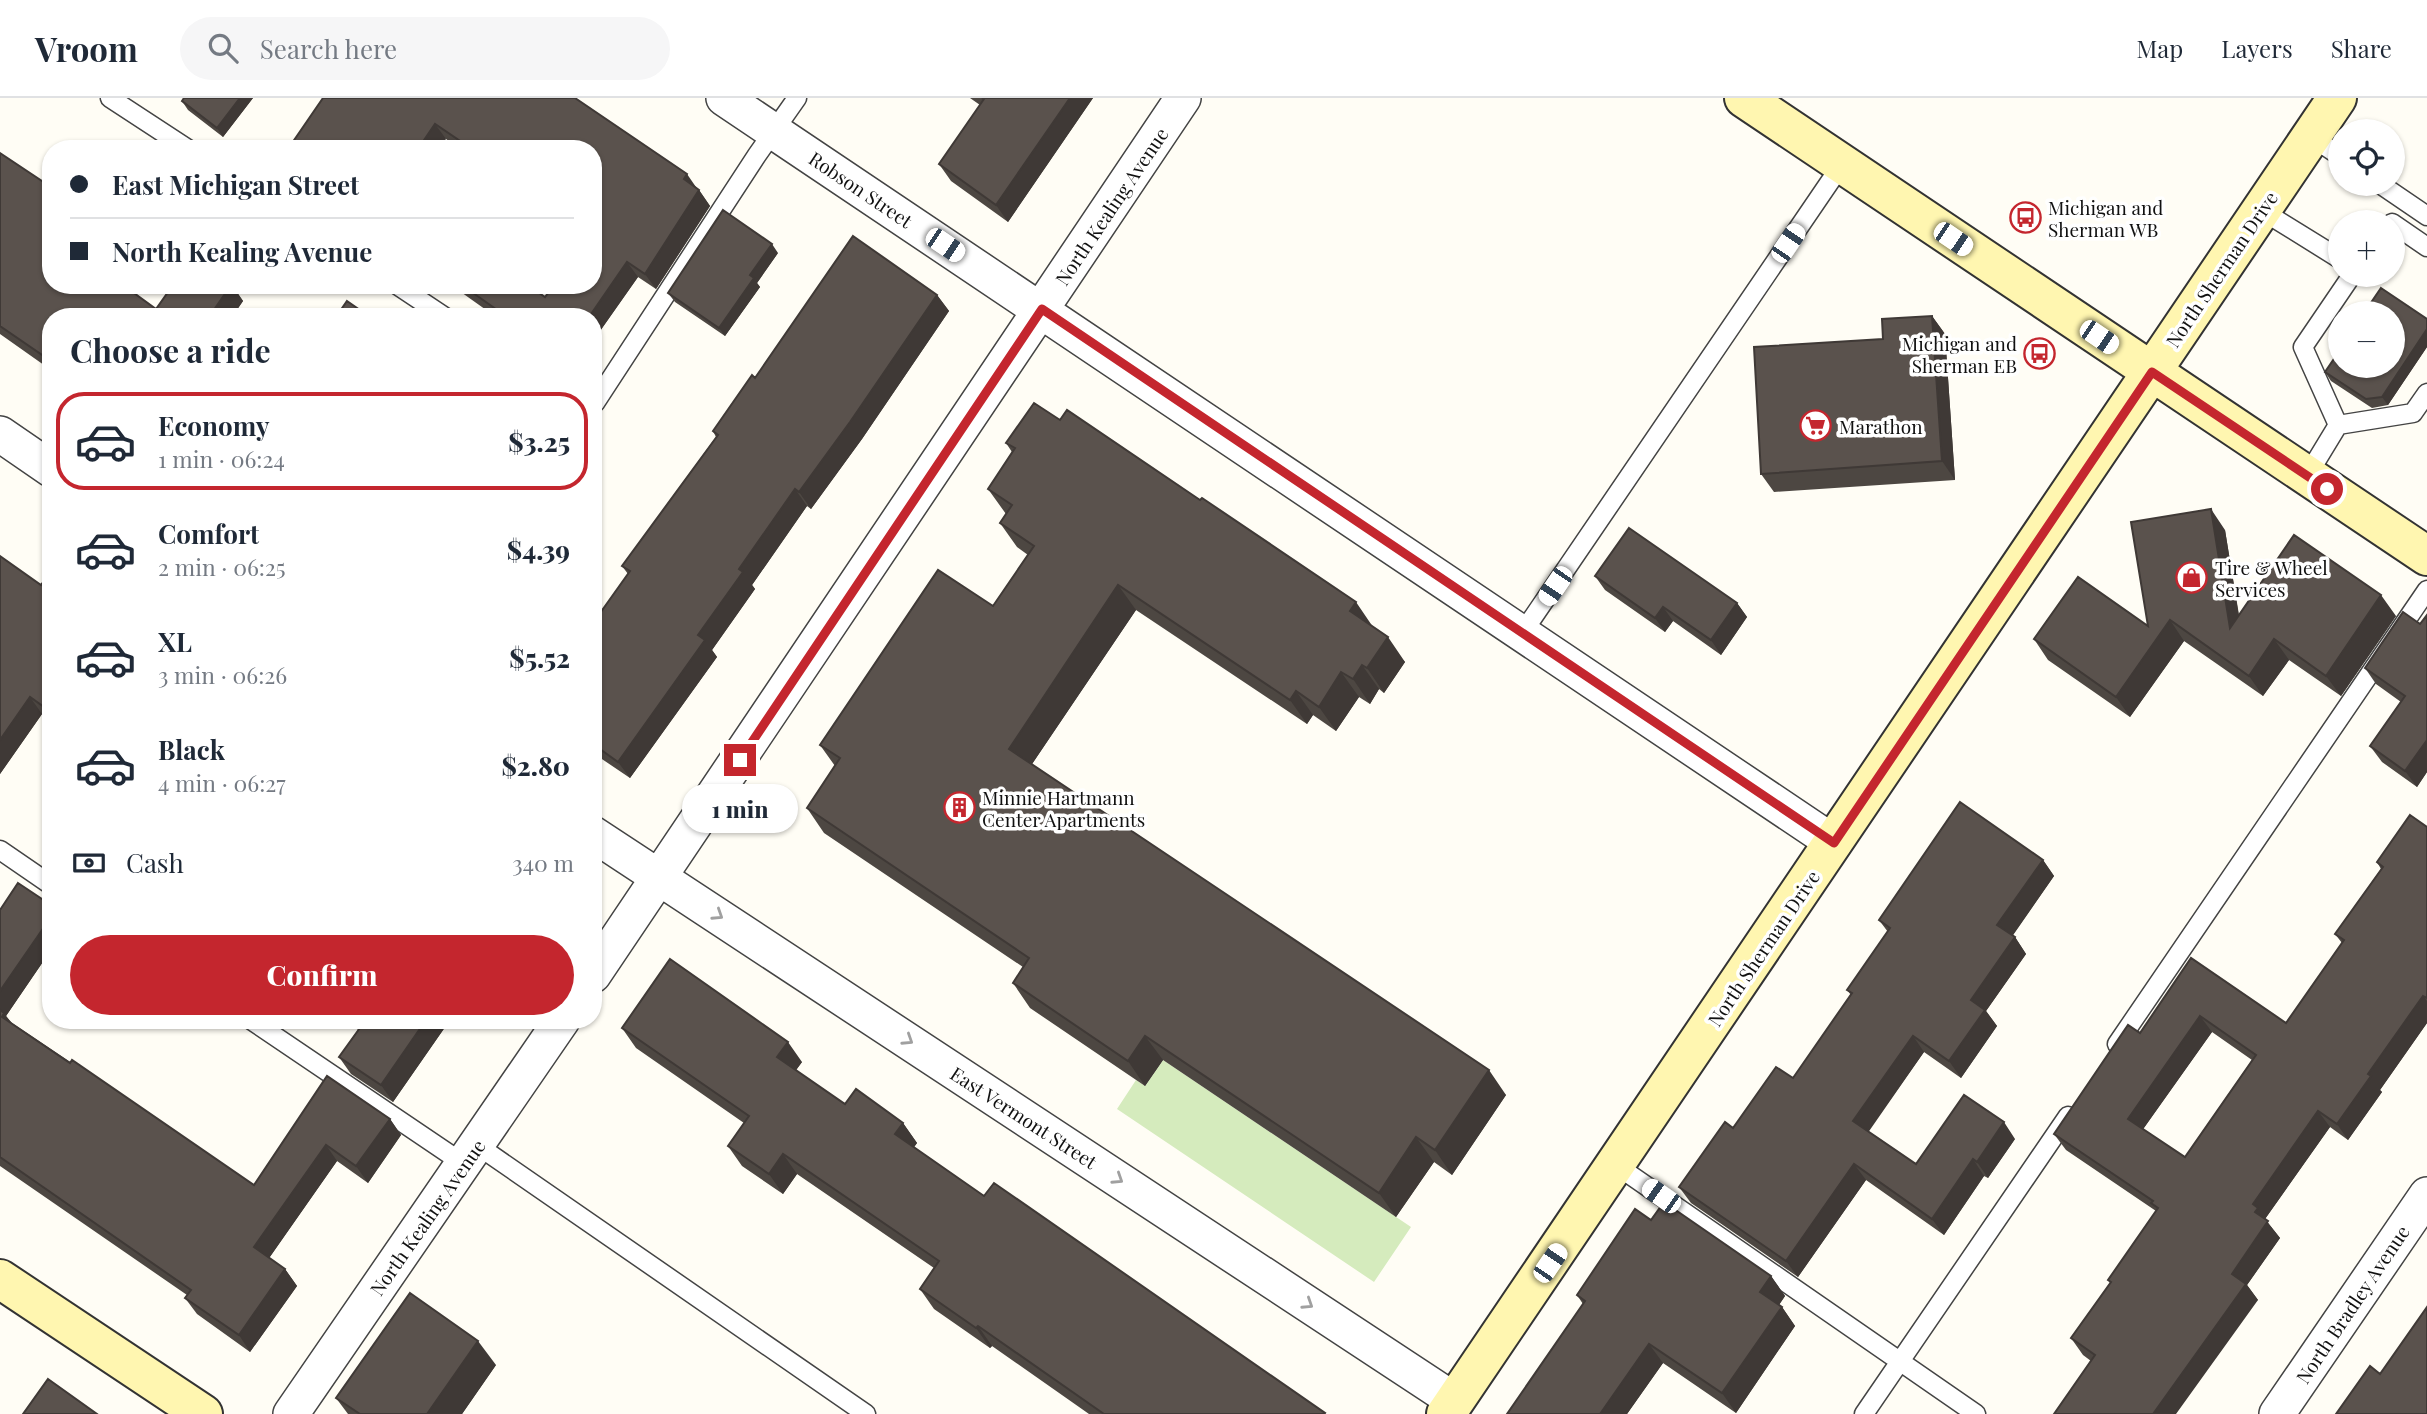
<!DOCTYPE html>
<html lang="en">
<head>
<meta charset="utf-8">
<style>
	body { margin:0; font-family:"Playfair Display",serif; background:#f6f6f7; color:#1f2937; height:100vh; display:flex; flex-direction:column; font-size:26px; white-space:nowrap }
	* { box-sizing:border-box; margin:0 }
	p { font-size:23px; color:#747a83 }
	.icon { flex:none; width:38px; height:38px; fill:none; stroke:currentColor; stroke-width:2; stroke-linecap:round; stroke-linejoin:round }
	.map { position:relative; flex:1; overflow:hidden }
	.panel { position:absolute; left:42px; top:210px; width:560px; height:721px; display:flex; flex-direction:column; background:#fff; border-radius:28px; box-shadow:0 2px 5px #0004 }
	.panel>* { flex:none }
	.banner { position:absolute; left:42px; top:42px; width:560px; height:154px; border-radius:28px; box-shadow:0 2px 5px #0004; display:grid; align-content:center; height:154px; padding:0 28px; background:#fff }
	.buttons { position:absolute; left:2328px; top:21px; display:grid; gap:14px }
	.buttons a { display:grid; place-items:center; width:77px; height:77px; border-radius:50%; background:#fff; box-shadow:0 2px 5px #0004; font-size:35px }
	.end { position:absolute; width:32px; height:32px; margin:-16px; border:9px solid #c4262e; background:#fff; box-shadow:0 0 0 4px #fff }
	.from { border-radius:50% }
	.bubble { position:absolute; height:49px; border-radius:24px; background:#fff; box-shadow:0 2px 5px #0004; font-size:23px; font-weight:800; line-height:49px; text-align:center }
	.car { position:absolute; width:21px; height:42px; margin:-21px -10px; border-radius:9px; box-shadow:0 0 5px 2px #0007; background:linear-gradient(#fff 24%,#345 0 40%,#fff 0 76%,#345 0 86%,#fff 0) }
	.banner b { display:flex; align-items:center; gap:24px; height:66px; font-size:26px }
	.banner b+b { border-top:2px solid #e0e1e3 }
	.banner i { width:18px; height:18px; background:#1f2937 }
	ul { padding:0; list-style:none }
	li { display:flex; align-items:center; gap:21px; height:98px; margin:0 14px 10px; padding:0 14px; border:4px solid transparent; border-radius:28px }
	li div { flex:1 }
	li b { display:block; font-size:26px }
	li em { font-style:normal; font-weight:800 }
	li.active { border-color:#c4262e }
	li>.icon { width:63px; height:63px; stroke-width:1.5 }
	h2 { padding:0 28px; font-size:32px; line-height:84px }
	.pay { display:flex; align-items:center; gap:18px; height:77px; padding:0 28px; font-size:26px }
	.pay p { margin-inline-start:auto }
	.button { display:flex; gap:14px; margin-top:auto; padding:14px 28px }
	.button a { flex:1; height:80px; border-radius:42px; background:#c4262e; color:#fff; font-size:28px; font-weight:800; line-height:80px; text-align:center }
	header { display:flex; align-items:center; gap:42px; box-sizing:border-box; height:98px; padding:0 35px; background:#fff; border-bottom:2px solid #e0e1e3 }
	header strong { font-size:33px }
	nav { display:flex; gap:38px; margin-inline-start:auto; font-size:24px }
	.search { width:490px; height:63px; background:#f6f6f7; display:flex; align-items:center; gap:18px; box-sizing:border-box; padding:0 24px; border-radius:38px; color:#747a83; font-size:26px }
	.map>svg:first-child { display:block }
	.green { fill:#d5ebbd }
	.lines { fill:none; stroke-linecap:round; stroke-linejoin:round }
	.service-casing { stroke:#444; stroke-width:21 }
	.minor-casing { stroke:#444; stroke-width:38 }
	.secondary-casing { stroke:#333; stroke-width:42 }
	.service { stroke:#fff; stroke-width:18 }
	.minor { stroke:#fff; stroke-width:35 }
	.secondary { stroke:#fff6b0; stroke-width:38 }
	.wall { fill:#4d4742; fill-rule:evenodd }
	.shaded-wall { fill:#3f3936 }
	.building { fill:#5a524d; stroke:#3f3936; stroke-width:2; fill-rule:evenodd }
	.oneway { stroke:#a0a0a0 }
	.route { stroke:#c4262e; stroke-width:9 }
	.labels { text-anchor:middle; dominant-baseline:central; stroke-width:7; stroke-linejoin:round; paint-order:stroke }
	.street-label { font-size:19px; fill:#111; stroke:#fff }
	.poi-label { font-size:19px; fill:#111; stroke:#fff; text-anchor:start }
</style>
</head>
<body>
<header>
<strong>Vroom</strong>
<div class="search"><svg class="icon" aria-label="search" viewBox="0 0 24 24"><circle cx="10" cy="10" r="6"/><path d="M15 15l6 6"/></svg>Search here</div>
<nav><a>Map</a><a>Layers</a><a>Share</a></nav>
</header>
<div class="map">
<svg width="2427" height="1316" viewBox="0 0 2427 1316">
	<rect width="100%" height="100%" fill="#fffdf5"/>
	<!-- green -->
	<path class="green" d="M1163,962L1411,1129L1374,1184L1117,1011L1136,982L1145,988Z"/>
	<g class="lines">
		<defs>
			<path id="service" d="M110,0L188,51
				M2310,38L2340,58
				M2380,86L2427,118
				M2261,112L2340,161
				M2392,125L2427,149
				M397,187L445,219
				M593,304L595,305L757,57L797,0
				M2338,327L2303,249L2352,177
				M2307,378L2338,327L2413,315L2427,295
				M1523,534L1842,66
				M0,752L51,787
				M251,922L464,1066
				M2117,946L2427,492
				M477,1047L866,1316
				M1616,1067L1976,1316
				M1864,1316L2068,1018"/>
			<path id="minor" d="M724,0L1834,745
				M0,336L51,371
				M593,736L1455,1303
				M593,877L1183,0
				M291,1316L562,922
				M2277,1316L2427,1097"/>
			<path id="secondary" d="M1744,0L2427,458
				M0,1181L203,1316
				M1446,1316L2337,0"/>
		</defs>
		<!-- service casing -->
		<use href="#service" class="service-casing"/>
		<!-- minor casing -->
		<use href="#minor" class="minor-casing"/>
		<!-- secondary casing -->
		<use href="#secondary" class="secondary-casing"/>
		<!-- service -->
		<use href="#service" class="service"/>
		<!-- minor -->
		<use href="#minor" class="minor"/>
		<!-- secondary -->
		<use href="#secondary" class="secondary"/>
	</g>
	<!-- wall -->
	<path class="wall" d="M253,0L223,39L188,12L182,3Z
		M323,0H575L699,92L710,108L656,191L638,179L593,243V219H496L451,187H528L545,199L593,187V51H460L446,41Z
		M970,0H1093L1008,124L951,83L939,66L980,7Z
		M0,55L51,187L156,211L173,187H232L243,203L232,219H51V272L0,236Z
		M778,155L757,185L760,189L725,238L675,204L668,195Z
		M937,197L949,213L862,341L811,411L807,408L752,487L755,491L712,552L717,559L630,680L593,655V525L628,476L622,468L716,339L713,333L755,280Z
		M1932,218L1945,236L1955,382L1774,394L1761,376L1883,241Z
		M2427,221V249L2388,307L2372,310L2331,283L2325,274Z
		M1006,345L1373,529L1405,564L1384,595L1379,591L1370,606L1359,599L1336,633L1313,617L1307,626L1136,512L1032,666L1506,997L1452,1077L1434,1064L1396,1119L1163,962L1145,988L1030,910L1013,885L1023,869L824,735L807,710L835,668L820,647L993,508L1028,457L1017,449L1000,425L1006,416L988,391L1012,354Z
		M2225,432L2239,517L2396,518L2341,598L2289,562L2263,598L2184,543L2130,619L2048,562L2034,541L2148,528Z
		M0,458L41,487L51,477V622L42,616L0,676Z
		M1595,478L1737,505L1747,519L1721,557L1673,523L1665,534L1605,492Z
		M2427,517V674L2417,689L2382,664L2370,648L2401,604L2376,586L2365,570L2420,526Z
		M2427,729V925L2380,992L2382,994L2348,1042L2330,1029L2265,1121L2280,1140L2247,1187L2258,1202L2091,1263L2083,1257L2071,1240L2110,1185L2108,1182L2156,1113L2066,1052L2054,1036L2140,935L2191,860L2286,925L2342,845L2335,836L2381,771L2377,764ZM2212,934L2252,962L2185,1059L2143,1031Z
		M2043,762L2054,778L2012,838L2015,839L2026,856L1986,913L1997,928L1961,980L1924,954L1868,1033L1916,1066L2015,1041L1988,1080L1984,1078L1944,1137L1866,1082L1798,1179L1691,1105L1679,1089L1733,1030L1793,980L1851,897L1847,892L1888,834L1879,822Z
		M51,807V852L6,918L12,925L254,1087L327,978L390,1021L401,1037L368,1085L337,1063L269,1160L285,1171L297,1188L250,1254L197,1216L185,1200L187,1197L0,1068V812Z
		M351,922H450L393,1004L351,976L339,959L358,932Z
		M622,930L802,964L796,972L845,1006L903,1025L917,1045L914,1049L984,1098L1326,1316H1089L992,1248L990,1250L934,1211L920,1191L934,1170L797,1076L783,1096L742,1068L728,1048L744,1025L636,950Z
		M1651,1122L1771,1178L1785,1198L1779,1207L1782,1209L1795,1228L1736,1315L1663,1265L1627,1316H1507L1583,1206L1577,1197Z
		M496,1267L462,1316H348L336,1300Z"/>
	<!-- shaded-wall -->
	<path class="shaded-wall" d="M240,0H253L223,39L217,30Z
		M1070,0H1093L1008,124L996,107Z
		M435,26L446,41L439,51H418Z
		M687,76L698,92L684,81Z
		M699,92L710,108L656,191L645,176Z
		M772,146L778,155L757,185L760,189L725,238L719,230L750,177Z
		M627,164L638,179L593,243V219H589Z
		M231,187H232L243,203L232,219H209Z
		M443,187H450L446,192Z
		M937,197L949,213L862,341L811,411L799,394Z
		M1932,218L1945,236L1955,382L1942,363Z
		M2427,231V249L2388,307L2382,299Z
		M795,391L807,408L752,487L755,491L712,552L717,559L630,680L618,664L739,471Z
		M2211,411L2225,432L2244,550L2230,530Z
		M1118,487L1136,512L1026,675L1009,651Z
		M2381,497L2396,518L2341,598L2326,578Z
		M1356,504L1373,529L1350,513Z
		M1737,505L1747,519L1721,557L1711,542Z
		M1663,509L1673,523L1665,534L1655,520Z
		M2170,522L2184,543L2130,619L2116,599Z
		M1388,539L1405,564L1384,595L1367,570Z
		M2274,541L2289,562L2263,598L2249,578Z
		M1362,567L1379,591L1370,606L1353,581Z
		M1341,574L1359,599L1336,633L1319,609Z
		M1296,593L1313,617L1307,626L1290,602Z
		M30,599L42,616L0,676V642Z
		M2427,642V674L2417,689L2405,673Z
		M2043,762L2054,778L2009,843L1997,827Z
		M51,819V852L6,918L16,931L0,919V893Z
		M2015,839L2026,856L1986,913L1997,928L1961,980L1949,963L1971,902Z
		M2423,898L2427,903V925L2380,992L2382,994L2348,1042L2337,1026L2368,976Z
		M2200,918L2212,934L2139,1037L2128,1021Z
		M426,922H450L393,1004L381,987Z
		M1145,938L1163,962L1145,988L1128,963Z
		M1913,938L1924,954L1865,1039L1853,1023Z
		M788,944L802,964L791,979L777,959Z
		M1489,972L1506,997L1452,1077L1435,1052Z
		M2318,1013L2330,1029L2265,1121L2280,1140L2247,1187L2258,1202L2176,1316H2153L2232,1176L2255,1114L2253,1106Z
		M390,1021L401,1037L368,1085L356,1068Z
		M2004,1024L2015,1041L1988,1080L1977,1064Z
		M903,1025L917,1045L909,1056L895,1036Z
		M1416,1039L1434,1064L1396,1119L1379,1095Z
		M326,1047L337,1063L265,1166L254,1149Z
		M783,1056L797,1076L783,1096L769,1076Z
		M1973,1061L1984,1078L1944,1137L1932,1121Z
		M1854,1066L1866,1082L1798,1179L1786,1163Z
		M285,1171L297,1188L250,1254L239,1237Z
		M1771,1178L1785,1198L1774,1214L1760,1194Z
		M1782,1209L1795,1228L1736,1315L1722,1295Z
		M978,1228L992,1248L990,1250L976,1230Z
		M478,1243L496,1267L462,1316H427Z
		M1649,1246L1663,1265L1627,1316H1600Z"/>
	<!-- building -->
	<path class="building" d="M184,0H240L217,30L182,3Z
		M323,0H575L687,76L684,81L699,92L645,176L627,164L589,219H507L462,187H528L545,199L554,187H593V51H472L435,26L418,51H288Z
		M982,0H1070L996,107L939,66L984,1Z
		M0,55L51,89V187H123L156,211L173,187H231L209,219H51V263L0,228Z
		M723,112L772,146L750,177L754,180L719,230L668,195Z
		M853,138L937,197L850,324L799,394L795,391L739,471L743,474L698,537L705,542L618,664L593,646V525L630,473L622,468L718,337L713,333L752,277L755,280Z
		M2381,190L2427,221V231L2382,299L2366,301L2325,274L2340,252V268H2392V215H2364Z
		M347,203L370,219H336Z
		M1932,218L1942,363L1761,376L1754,249L1883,241L1882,221Z
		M1034,305L1060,322L1067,312L1200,402L1202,400L1356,504L1350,513L1388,539L1367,570L1362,567L1353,581L1341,574L1319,609L1296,593L1290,602L1118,487L1009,651L1489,972L1435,1052L1416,1039L1379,1095L1145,938L1128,963L1013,885L1029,860L807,710L840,660L820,647L938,472L993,508L1034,448L1000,425L1012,407L988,391L1015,350L1006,345Z
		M2211,411L2230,530L2294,437L2381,497L2326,578L2274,541L2249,578L2170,522L2116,599L2034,541L2078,479L2148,528L2131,424Z
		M1629,430L1737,505L1711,542L1663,509L1655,520L1595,478Z
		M0,458L41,487L49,476L51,477V614L30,599L0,642Z
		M2403,514L2420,526L2427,517V642L2405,673L2370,648L2405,598L2365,570Z
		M1960,704L2043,762L1997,827L2015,839L1971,902L1985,912L1949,963L1913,938L1853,1023L1916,1066L1964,997L2004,1024L1977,1064L1973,1061L1932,1121L1854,1066L1786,1163L1679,1089L1725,1024L1733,1030L1776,969L1793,980L1852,895L1847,892L1890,830L1879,822Z
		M2410,717L2427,729V900L2423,898L2368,976L2371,978L2337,1026L2318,1013L2253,1106L2258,1110L2255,1114L2268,1123L2232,1176L2246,1186L2153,1316H2054L2095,1257L2071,1240L2111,1184L2108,1182L2158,1110L2151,1105L2153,1103L2054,1036L2128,927L2140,935L2191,860L2286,925L2344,842L2335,836L2383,769L2377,764ZM2200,918L2256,957L2185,1059L2128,1021Z
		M18,785L51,807V819L0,893V812Z
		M670,861L788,944L777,959L845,1006L856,991L903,1025L895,1036L984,1098L994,1085L1325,1315L1324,1316H1104L978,1228L976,1230L920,1191L939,1163L783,1056L769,1076L728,1048L749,1018L622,930Z
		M0,912L4,915L2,919L70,965L72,962L254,1087L327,978L390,1021L356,1068L326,1047L254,1149L285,1171L239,1237L185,1200L191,1192L0,1059Z
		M355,922H426L381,987L339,959L362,927Z
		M1664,1104L1771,1178L1760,1194L1782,1209L1722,1295L1649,1246L1600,1316H1507L1585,1203L1577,1197L1635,1111L1651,1122Z
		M410,1195L478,1243L427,1316H360L336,1300Z
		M2427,1209V1316H2336L2370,1268L2380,1276Z
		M48,1281L97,1316H23Z"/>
	<!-- one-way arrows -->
	<defs><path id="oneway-chevron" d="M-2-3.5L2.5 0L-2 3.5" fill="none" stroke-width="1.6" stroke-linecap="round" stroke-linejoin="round" transform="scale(1.75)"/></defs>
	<g class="oneway">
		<use href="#oneway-chevron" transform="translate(718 817) rotate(33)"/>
		<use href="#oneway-chevron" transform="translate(908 942) rotate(33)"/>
		<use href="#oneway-chevron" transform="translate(1118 1081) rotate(33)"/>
		<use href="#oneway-chevron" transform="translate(1308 1206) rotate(33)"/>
	</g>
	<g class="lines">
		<!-- route -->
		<path class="route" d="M740,662L1042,211L1834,745L2152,274L2327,391"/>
	</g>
	<!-- icons -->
	<defs>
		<symbol id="bus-ring" viewBox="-11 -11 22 22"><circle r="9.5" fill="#fff" stroke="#c4262e" stroke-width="1.5"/><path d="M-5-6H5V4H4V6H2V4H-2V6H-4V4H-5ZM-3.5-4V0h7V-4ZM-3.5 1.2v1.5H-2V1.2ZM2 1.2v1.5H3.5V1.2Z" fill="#c4262e"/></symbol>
		<symbol id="supermarket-ring" viewBox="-11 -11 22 22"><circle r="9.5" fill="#fff" stroke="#c4262e" stroke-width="1.5"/><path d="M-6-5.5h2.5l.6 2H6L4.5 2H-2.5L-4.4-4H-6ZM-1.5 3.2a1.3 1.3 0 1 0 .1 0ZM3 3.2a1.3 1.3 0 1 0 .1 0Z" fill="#c4262e"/></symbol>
		<symbol id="shop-ring" viewBox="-11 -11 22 22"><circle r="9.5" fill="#fff" stroke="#c4262e" stroke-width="1.5"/><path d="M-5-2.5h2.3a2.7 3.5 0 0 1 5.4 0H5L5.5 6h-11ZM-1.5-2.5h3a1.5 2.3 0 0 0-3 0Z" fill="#c4262e"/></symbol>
		<symbol id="building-ring" viewBox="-11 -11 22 22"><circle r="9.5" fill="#fff" stroke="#c4262e" stroke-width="1.5"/><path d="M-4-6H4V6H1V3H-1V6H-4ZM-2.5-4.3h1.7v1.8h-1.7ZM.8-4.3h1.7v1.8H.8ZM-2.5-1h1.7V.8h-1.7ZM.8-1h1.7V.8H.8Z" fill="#c4262e"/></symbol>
	</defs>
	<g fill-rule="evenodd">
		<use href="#bus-ring" x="2008" y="102" width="35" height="35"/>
		<use href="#bus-ring" x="2022" y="238" width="35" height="35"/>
		<use href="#supermarket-ring" x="1798" y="310" width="35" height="35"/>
		<use href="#shop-ring" x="2174" y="462" width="35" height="35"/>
		<use href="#building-ring" x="942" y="692" width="35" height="35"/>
	</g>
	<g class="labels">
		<!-- street labels -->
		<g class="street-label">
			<text transform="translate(861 91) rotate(34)">Robson Street</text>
			<text transform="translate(1111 108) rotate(-56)">North Kealing Avenue</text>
			<text transform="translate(2221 171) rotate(-56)">North Sherman Drive</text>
			<text transform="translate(1763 850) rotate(-56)">North Sherman Drive</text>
			<text transform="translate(1024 1019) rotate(33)">East Vermont Street</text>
			<text transform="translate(427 1119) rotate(-55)">North Kealing Avenue</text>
			<text transform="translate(2352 1206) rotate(-56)">North Bradley Avenue</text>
		</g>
		<!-- poi labels -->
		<g class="poi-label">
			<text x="2048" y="109">Michigan and<tspan x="2048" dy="22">Sherman WB</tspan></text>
			<text x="2017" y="245" text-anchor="end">Michigan and<tspan x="2017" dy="22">Sherman EB</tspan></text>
			<text x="1839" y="328">Marathon</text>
			<text x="2215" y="469">Tire &amp; Wheel<tspan x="2215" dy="22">Services</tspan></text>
			<text x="982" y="699">Minnie Hartmann<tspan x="982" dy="22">Center Apartments</tspan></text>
		</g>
	</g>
</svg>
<div class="buttons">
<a><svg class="icon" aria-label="locate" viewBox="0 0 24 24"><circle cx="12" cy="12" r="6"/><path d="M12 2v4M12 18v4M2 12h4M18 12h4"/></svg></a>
<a>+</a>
<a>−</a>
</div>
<i class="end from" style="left:2327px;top:391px"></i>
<i class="end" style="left:740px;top:662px"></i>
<div class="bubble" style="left:682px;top:686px;width:116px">1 min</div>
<i class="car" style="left:1953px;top:141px;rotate:124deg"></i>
<i class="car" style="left:1788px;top:145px;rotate:34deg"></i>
<i class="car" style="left:945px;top:147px;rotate:124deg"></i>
<i class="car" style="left:2099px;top:239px;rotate:124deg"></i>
<i class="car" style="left:1555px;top:488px;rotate:214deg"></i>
<i class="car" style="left:1661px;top:1098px;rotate:305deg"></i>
<i class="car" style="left:1550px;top:1165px;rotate:34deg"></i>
<div class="banner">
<b><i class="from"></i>East Michigan Street</b>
<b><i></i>North Kealing Avenue</b>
</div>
<section class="panel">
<h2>Choose a ride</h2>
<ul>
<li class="active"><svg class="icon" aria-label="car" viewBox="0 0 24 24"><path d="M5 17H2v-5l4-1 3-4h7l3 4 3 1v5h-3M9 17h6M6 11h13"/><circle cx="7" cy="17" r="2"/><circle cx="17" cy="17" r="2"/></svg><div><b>Economy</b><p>1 min · 06:24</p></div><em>$3.25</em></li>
<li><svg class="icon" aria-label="car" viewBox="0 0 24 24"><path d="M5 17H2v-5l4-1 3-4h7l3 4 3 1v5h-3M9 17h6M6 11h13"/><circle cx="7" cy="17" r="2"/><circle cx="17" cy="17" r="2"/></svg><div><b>Comfort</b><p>2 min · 06:25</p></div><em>$4.39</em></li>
<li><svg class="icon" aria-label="car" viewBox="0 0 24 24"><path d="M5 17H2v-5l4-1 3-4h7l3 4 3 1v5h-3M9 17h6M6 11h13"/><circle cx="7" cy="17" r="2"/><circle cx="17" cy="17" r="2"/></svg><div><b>XL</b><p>3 min · 06:26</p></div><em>$5.52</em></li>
<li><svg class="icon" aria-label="car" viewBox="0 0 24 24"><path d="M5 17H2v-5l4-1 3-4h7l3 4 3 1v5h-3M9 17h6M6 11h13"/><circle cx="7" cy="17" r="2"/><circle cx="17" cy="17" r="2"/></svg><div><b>Black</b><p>4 min · 06:27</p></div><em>$2.80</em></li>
</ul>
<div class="pay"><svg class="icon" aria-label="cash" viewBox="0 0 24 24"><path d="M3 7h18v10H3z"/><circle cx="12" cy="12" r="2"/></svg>Cash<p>340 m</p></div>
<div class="button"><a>Confirm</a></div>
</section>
</div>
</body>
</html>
